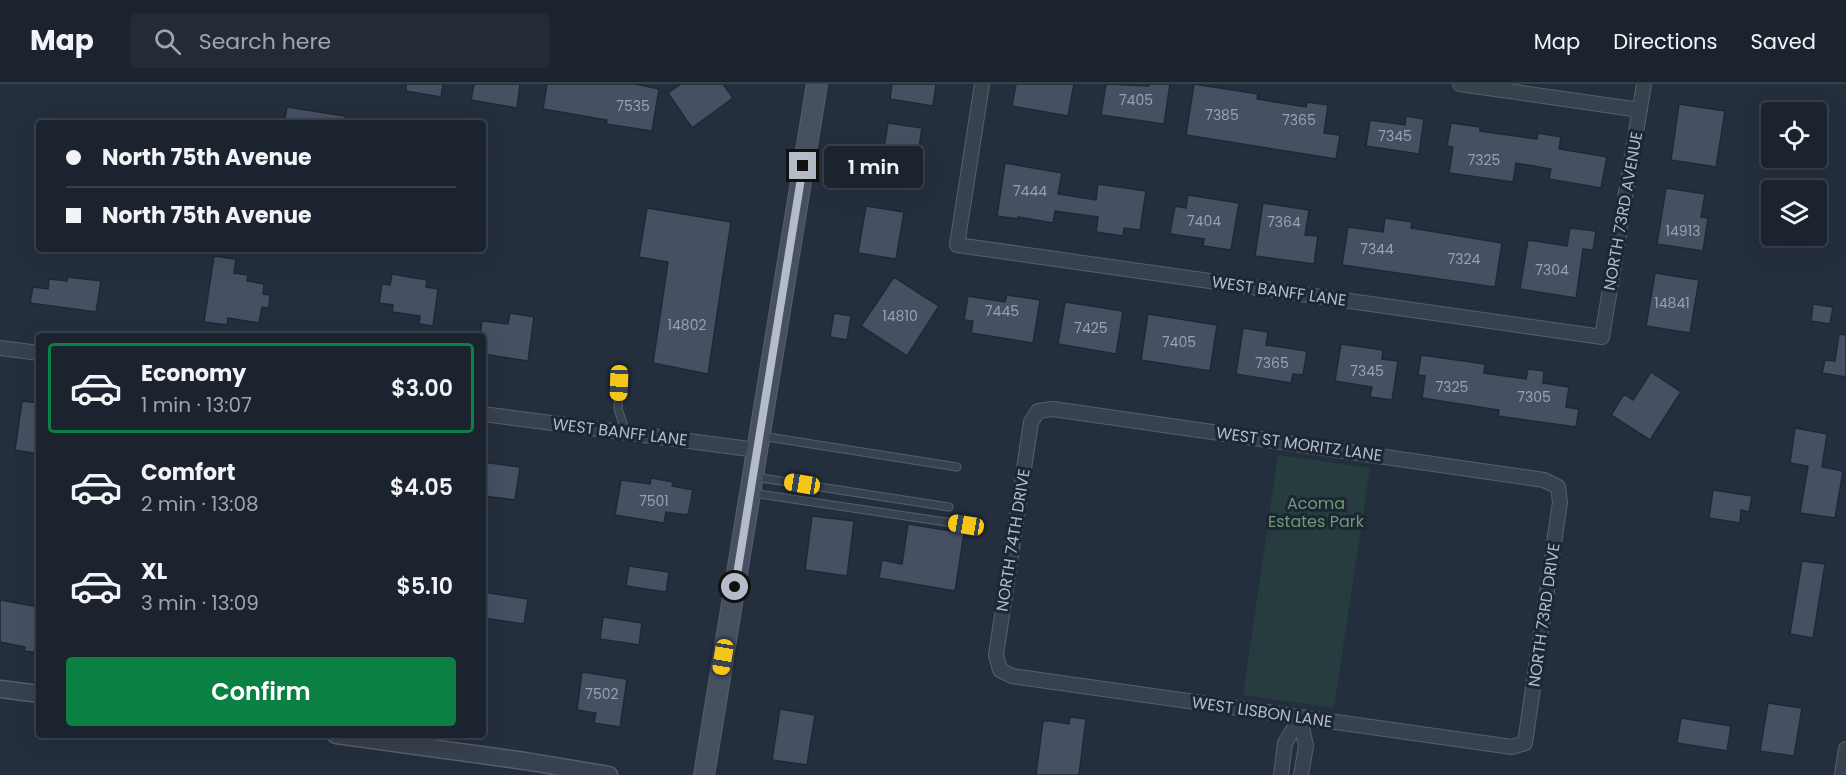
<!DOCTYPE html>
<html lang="en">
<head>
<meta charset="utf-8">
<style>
	body { margin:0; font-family:Poppins,sans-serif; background:#242b36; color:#f1f3f6; height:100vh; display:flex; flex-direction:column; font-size:22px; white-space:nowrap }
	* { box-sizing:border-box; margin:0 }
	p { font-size:20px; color:#a0a4aa }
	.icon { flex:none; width:33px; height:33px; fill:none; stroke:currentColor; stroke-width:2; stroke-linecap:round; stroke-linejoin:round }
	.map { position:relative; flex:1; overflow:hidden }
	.drawer { position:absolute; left:36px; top:249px; width:450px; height:405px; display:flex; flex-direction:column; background:#1b232e; border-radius:6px; box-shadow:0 6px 24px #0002,0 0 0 2px #39404a }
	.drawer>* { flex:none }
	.banner { position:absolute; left:36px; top:36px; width:450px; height:132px; border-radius:6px; box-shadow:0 6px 24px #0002,0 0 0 2px #39404a; display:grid; align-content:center; height:132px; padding:0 30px; background:#1b232e }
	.controls { position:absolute; left:1761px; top:18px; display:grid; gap:12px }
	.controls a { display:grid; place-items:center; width:66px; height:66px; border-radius:6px; background:#1b232e; box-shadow:0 6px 24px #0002,0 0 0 2px #39404a; font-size:30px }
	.end { position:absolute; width:27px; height:27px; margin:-14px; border:8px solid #b4bcc9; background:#111; box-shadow:0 0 0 3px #111 }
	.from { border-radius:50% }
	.bubble { position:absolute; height:42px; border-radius:6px; background:#1b232e; box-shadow:0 6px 24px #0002,0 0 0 2px #39404a; font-size:20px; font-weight:600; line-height:42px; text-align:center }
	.car { position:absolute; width:18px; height:36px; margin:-18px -9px; border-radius:8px; box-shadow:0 0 4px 2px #0007; background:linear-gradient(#f5c518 24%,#345 0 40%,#f5c518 0 76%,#345 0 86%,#f5c518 0) }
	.banner b { display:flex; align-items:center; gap:21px; height:57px; font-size:22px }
	.banner b+b { border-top:2px solid #39404a }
	.banner i { width:15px; height:15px; background:#f1f3f6 }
	ul { padding:10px 0 0; list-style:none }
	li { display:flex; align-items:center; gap:18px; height:90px; margin:0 12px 9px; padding:0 18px; border:3px solid transparent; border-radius:6px }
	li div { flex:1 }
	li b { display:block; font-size:22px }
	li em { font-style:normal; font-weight:600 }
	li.on { border-color:#0b8043 }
	li>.icon { width:54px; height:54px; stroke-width:1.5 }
	.action { display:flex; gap:12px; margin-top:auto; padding:12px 30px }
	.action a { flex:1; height:69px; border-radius:6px; background:#0b8043; color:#fff; font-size:24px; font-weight:600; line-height:69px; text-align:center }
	header { display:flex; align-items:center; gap:36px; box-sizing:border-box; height:84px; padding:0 30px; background:#1b232e; border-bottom:2px solid #39404a }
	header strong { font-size:28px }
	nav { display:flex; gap:33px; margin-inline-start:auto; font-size:21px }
	.search { width:420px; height:54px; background:#242b36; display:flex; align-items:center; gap:15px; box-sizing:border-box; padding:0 21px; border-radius:6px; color:#a0a4aa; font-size:22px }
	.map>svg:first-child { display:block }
	.green { fill:#263c3f }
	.building { fill:#455162; stroke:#1f2835; stroke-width:1.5 }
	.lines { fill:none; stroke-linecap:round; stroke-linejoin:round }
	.service-casing { stroke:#565f6c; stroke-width:9 }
	.minor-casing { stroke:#565f6c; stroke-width:16 }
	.tertiary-casing { stroke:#565f6c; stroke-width:19 }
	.secondary-casing { stroke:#565f6c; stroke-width:22 }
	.service { stroke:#38414e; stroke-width:7 }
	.minor { stroke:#38414e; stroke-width:14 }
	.tertiary { stroke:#38414e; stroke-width:16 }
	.secondary { stroke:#465061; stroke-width:20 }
	.route { stroke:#b4bcc9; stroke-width:8 }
	.labels { text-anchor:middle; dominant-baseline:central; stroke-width:6; stroke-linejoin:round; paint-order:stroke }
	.number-label { font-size:14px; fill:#98a1af }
	.street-label { font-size:16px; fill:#b4bcc9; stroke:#1d2633 }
	.park-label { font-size:16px; fill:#6b9a76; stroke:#1d2633 }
</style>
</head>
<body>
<header>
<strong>Map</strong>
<div class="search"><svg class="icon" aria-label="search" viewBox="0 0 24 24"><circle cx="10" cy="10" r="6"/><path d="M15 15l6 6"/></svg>Search here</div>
<nav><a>Map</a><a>Directions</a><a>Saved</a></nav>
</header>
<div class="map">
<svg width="1846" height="691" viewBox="0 0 1846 691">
	<rect width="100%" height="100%" fill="#242f3e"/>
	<!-- green -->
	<path class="green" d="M1278,371L1370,384L1334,624L1243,611Z"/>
	<!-- building -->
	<path class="building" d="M406,0H443L441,13L406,7Z
		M474,0H520L517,24L471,16Z
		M547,0H636L659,5L652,47L606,40L607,36L543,25Z
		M681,0H723L733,14L692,44L668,9Z
		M892,0H936L933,22L890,15Z
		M1016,0H1074L1068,32L1012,22Z
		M1106,0L1149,2V0H1170L1164,40L1101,31Z
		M1194,0L1258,10L1257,15L1306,23L1307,18L1328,21L1324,49L1340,51L1336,75L1186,51Z
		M1679,20L1725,27L1716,83L1671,76Z
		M287,23L345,32L344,39H284Z
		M1406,32L1424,35L1419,70L1366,62L1370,36L1405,41Z
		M888,39L922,44L913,102L879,96Z
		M1451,39L1480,43V47L1537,55L1538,49L1561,53L1559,65L1607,73L1601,104L1549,95L1551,85L1516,79L1513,98L1449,89L1453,63L1447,62Z
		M1005,79L1062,89L1058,110L1096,116L1098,100L1146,107L1140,146L1124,144L1123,152L1096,148L1098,133L1055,127L1053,139L1018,133V135L997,132Z
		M1666,104L1705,110L1701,133L1708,134L1703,167L1657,160Z
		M1188,111L1239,119L1231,166L1203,162L1204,155L1170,150L1175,122L1186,124Z
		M1263,119L1309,126L1305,151L1318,152L1314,180L1255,172Z
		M866,122L904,128L896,175L858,169Z
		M647,124L731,138L708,290L653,279L668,178L639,173Z
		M1385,134L1412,138L1411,144L1502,159L1495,203L1342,181L1348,143L1383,148Z
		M1570,144L1596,147L1593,166L1583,165L1576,214L1520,205L1528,156L1567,162Z
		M214,172L236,175L234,189L248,191L247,197L264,200L263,210L270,211L269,224L262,223L259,239L228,234L227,241L204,238Z
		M1655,189L1699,196L1690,249L1646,242Z
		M392,190L427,196L426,203L438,205L433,242L419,240L420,232L392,228L393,221L379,219L382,200L390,201Z
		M68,193L101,197L96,228L30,219L33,203L48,205L49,195L67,197Z
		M894,193L939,222L907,272L861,242Z
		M1007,211L1040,216L1033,259L971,249L973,237L964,236L968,212L1005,218Z
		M1065,218L1123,227L1116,270L1058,260Z
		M1813,220L1833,223L1830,240L1811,237Z
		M510,229L534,233L528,277L483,270V252H480L482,237L508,240Z
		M834,229L851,232L847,256L830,253Z
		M1148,230L1217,241L1210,287L1141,276Z
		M1243,244L1268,248L1266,261L1307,267L1303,291L1293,290L1291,299L1236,290Z
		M1839,250L1846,251V293L1822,289L1825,276L1835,277Z
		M1341,260L1383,266L1382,275L1398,277L1392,316L1370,313L1372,303L1335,297Z
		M1421,271L1485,280L1484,289L1526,295L1528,285L1544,287L1543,299L1569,303L1566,323L1579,325L1576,343L1498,332L1499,326L1422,314L1425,292L1418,291Z
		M1651,288L1681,308L1650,356L1611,331L1624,310L1633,316Z
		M22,317L39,319V370L15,366Z
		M1795,344L1827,350L1822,383L1843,387L1835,434L1800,429L1808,382L1790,379Z
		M483,378L520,383L515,416L483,412Z
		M651,394L673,398L672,402L693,406L688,431L666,428L664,439L615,431L621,396L650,400Z
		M1713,406L1752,412L1749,428L1741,426L1740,439L1709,434Z
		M812,432L854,437L847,492L805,486Z
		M908,440L964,449L955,507L879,494L882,476L902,480Z
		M1802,477L1825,480L1813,554L1790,550Z
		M629,482L669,488L666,508L626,502Z
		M483,508L528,515L524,540L483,534Z
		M0,516L39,523V569L24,567L25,563L0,558Z
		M603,533L642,539L639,561L600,555Z
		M582,588L627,595L620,643L594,639L596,629L577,626Z
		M1768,619L1802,624L1794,672L1760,667Z
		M780,625L815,631L807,681L772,676Z
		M1070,633L1086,635L1079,691H1036L1043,637H1050L1069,640Z
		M1681,634L1731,642L1727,667L1677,659Z"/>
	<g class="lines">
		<defs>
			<path id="service" d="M619,299L618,325L626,348
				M761,352L957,383
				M755,393L949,423
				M752,409L966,441"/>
			<path id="minor" d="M982,0L957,161L1602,253L1644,0
				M1460,0L1640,26
				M0,264L39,269
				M1053,325L1544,396L1558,403L1560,418L1525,659L1512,663L1012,592L1000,586L996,571L1031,338L1038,327Z
				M483,330L757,366
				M1300,634L1306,662L1301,691
				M1281,691L1285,659L1300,634
				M1842,691L1846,665"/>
			<path id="tertiary" d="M0,605L39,610
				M336,651L525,677L609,691"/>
			<path id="secondary" d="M704,691L817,0"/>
		</defs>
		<!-- service casing -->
		<use href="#service" class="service-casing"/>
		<!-- minor casing -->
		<use href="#minor" class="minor-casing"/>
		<!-- tertiary casing -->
		<use href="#tertiary" class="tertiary-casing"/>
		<!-- secondary casing -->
		<use href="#secondary" class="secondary-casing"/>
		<!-- service -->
		<use href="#service" class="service"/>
		<!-- minor -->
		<use href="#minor" class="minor"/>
		<!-- tertiary -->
		<use href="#tertiary" class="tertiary"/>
		<!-- secondary -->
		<use href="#secondary" class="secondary"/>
	</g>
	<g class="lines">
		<!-- route -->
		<path class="route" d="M735,503L803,82"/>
	</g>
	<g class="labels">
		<!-- number labels -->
		<g class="number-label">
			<text x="1136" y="16">7405</text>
			<text x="633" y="22">7535</text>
			<text x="1222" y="31">7385</text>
			<text x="1299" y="36">7365</text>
			<text x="1395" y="52">7345</text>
			<text x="1484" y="76">7325</text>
			<text x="1030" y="107">7444</text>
			<text x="1204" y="137">7404</text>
			<text x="1284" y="138">7364</text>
			<text x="1683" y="147">14913</text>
			<text x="1377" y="165">7344</text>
			<text x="1464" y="175">7324</text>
			<text x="1552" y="186">7304</text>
			<text x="1672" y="219">14841</text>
			<text x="1002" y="227">7445</text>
			<text x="900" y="232">14810</text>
			<text x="687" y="241">14802</text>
			<text x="1091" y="244">7425</text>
			<text x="1179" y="258">7405</text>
			<text x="1272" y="279">7365</text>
			<text x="1367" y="287">7345</text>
			<text x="1452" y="303">7325</text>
			<text x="1534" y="313">7305</text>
			<text x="654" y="417">7501</text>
			<text x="602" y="610">7502</text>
		</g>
		<!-- street labels -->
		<g class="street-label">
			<text transform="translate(1623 127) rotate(-80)">NORTH 73RD AVENUE</text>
			<text transform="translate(1279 207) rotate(8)">WEST BANFF LANE</text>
			<text transform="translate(620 348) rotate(7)">WEST BANFF LANE</text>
			<text transform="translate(1299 360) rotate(8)">WEST ST MORITZ LANE</text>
			<text transform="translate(1013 456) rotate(-81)">NORTH 74TH DRIVE</text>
			<text transform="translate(1544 531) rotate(-82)">NORTH 73RD DRIVE</text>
			<text transform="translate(1262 628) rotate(8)">WEST LISBON LANE</text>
		</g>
		<!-- park labels -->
		<g class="park-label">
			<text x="1316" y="419">Acoma<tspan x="1316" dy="18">Estates Park</tspan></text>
		</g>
	</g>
</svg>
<div class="controls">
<a><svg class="icon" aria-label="locate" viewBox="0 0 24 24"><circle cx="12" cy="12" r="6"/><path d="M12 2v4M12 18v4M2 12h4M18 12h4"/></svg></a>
<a><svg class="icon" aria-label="layers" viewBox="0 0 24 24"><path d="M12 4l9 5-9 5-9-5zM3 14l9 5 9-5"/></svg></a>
</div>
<i class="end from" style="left:735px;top:503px"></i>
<i class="end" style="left:803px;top:82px"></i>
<div class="bubble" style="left:824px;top:62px;width:99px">1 min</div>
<i class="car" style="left:619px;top:299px;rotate:182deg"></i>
<i class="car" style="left:802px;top:400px;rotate:279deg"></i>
<i class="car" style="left:966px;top:441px;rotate:279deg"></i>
<i class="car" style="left:723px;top:573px;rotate:189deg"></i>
<div class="banner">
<b><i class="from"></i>North 75th Avenue</b>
<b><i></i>North 75th Avenue</b>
</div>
<section class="drawer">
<ul>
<li class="on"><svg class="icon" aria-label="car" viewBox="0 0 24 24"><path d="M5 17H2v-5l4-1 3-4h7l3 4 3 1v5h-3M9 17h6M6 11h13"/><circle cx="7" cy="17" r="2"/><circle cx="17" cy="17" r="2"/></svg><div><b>Economy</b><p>1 min · 13:07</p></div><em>$3.00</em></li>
<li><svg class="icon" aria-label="car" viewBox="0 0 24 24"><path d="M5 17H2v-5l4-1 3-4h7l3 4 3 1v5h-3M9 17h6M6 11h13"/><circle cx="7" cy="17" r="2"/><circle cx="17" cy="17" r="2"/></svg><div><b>Comfort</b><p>2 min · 13:08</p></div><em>$4.05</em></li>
<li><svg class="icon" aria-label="car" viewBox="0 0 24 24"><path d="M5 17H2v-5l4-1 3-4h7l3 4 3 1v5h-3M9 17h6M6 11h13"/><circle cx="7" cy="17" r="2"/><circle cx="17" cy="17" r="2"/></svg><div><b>XL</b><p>3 min · 13:09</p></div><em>$5.10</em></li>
</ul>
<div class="action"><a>Confirm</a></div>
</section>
</div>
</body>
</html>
